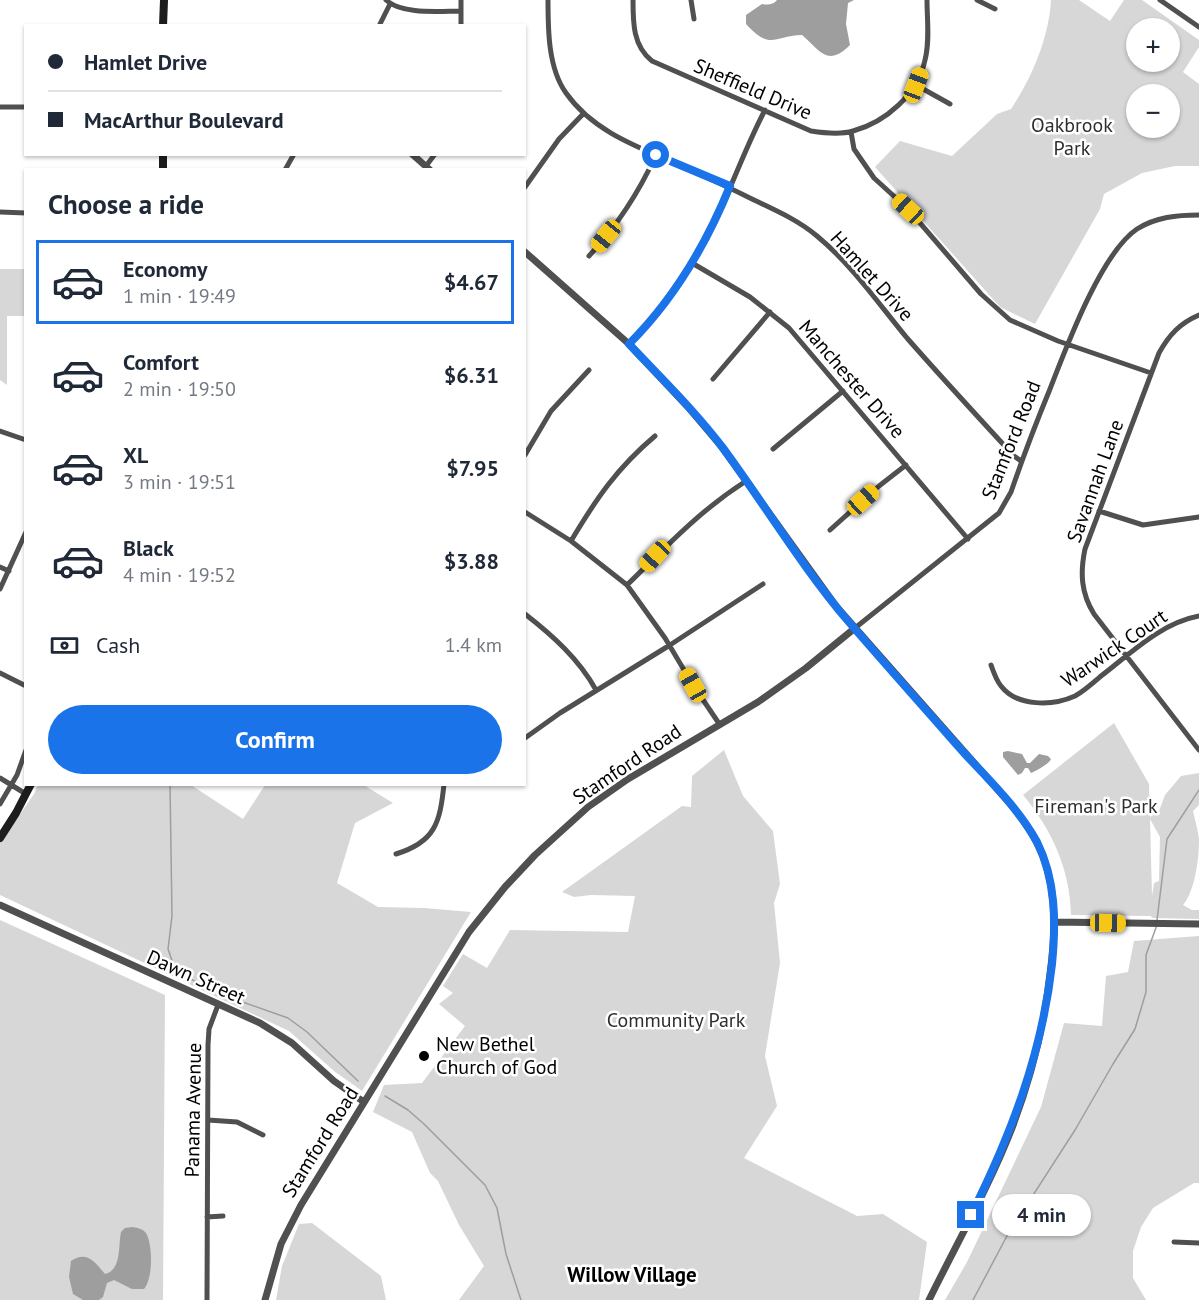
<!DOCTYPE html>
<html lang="en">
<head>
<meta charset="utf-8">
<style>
	body { margin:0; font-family:"PT Sans",sans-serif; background:#f2f2f3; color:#1f2937; height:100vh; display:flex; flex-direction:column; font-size:22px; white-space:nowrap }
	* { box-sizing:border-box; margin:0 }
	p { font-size:20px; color:#747a83 }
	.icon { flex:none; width:33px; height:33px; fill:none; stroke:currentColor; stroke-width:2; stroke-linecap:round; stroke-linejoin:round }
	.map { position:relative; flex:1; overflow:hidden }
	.drawer { position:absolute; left:24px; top:168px; width:502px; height:618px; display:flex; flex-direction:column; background:#fff; border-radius:0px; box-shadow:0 2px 4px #0004 }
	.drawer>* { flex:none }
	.hud { position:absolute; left:24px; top:24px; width:502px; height:132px; border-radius:0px; box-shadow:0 2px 4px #0004; display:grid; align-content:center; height:132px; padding:0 24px; background:#fff }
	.tools { position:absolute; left:1126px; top:18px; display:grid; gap:12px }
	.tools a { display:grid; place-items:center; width:54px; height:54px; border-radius:50%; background:#fff; box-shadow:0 2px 4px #0004; font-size:30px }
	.end { position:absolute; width:27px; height:27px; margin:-14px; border:8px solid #1a73e8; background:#fff; box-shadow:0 0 0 3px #fff }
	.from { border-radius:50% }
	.bubble { position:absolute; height:42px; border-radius:21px; background:#fff; box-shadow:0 2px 4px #0004; font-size:20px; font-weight:800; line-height:42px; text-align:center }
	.car { position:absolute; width:18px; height:36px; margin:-18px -9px; border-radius:8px; box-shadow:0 0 4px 2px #0007; background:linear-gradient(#f5c518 24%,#345 0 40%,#f5c518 0 76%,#345 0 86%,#f5c518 0) }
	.hud b { display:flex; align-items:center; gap:21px; height:57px; font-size:22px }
	.hud b+b { border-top:2px solid #e0e1e3 }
	.hud i { width:15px; height:15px; background:#1f2937 }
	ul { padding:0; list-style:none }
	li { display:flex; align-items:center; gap:18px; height:84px; margin:0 12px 9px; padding:0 12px; border:3px solid transparent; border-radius:0px }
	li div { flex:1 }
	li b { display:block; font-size:22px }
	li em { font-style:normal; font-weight:800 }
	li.active { border-color:#1a73e8 }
	li>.icon { width:54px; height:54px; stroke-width:1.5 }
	h2 { padding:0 24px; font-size:27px; line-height:72px }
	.pay { display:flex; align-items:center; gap:15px; height:66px; padding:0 24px; font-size:22px }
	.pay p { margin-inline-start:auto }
	.cta { display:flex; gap:12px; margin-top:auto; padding:12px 24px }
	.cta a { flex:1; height:69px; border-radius:36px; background:#1a73e8; color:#fff; font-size:24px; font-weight:800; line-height:69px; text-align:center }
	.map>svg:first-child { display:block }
	.green { fill:#d7d7d7; fill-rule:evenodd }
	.water { fill:#9e9e9e }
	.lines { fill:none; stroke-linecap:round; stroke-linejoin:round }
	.stream { stroke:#9e9e9e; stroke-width:1.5 }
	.minor { stroke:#505050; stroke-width:5 }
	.tertiary { stroke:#505050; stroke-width:7 }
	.secondary { stroke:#1d1d1d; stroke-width:8 }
	.route { stroke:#1a73e8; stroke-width:8 }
	.poi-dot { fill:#000; stroke:#fff; stroke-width:2 }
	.labels { text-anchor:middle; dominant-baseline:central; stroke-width:5; stroke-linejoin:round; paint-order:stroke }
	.street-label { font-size:20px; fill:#000; stroke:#fff }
	.park-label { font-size:20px; fill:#2e2e2e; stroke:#fff }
	.poi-label { font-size:20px; fill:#000; stroke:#fff; text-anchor:start }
	.neighbourhood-label { font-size:21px; font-weight:bold; fill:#000; stroke:#fff }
</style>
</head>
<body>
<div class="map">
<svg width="1199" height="1300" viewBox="0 0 1199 1300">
	<rect width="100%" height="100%" fill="#fff"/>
	<!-- green -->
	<path class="green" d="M1051,0H1079L1110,21L1124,0H1142L1199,40V47L1183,72L1199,84V166H1175L1142,173L1104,194L1100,209L1035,324L1000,307L875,167L900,141L952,156L997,114L1011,109C1032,78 1049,37 1051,0ZM1137,28H1170V62H1137ZM1137,94H1170V128H1137Z
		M0,269H25V316H7V385L0,380Z
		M1114,723L1149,784L1150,817L1159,811L1165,795L1181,776L1199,773V805L1193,811C1195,820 1198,830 1199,840C1199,859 1195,891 1183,905L1192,910H1199V919L1152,918L1151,916L1071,915C1070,869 1052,830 1023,795ZM1150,819L1160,837L1159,881L1154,883L1152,896Z
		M724,750L743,796L773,831L780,884L774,903L780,963L765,1056L777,1106L744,1158L857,1216L883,1214L927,1242L919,1300H459L484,1266L459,1225L438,1181L430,1173L412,1132L373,1112L384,1085L422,1083L465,1026L439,1004L453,993L443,986L463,954L487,968L510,930L628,932L635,896L591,895L574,897L562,892L682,806L691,807L692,776Z
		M362,784L393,803L355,823L337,883L378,907L424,908L471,912L362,1091L334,1071L289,1031L0,895V843L34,794L38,785H191L243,819L265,785Z
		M0,920L165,995L163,1300H0Z
		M1199,936V1183H1194L1153,1208L1141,1227L1133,1251V1278L1146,1300H945L967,1262L1041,1107L1064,1023L1102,1026L1106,976L1128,972L1134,941Z
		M312,1223L381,1276L386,1300H276L282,1266L299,1224Z"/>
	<!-- water -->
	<path class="water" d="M777,0H854L848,3L846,24L850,45C827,68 820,50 802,35C773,36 771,51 746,24V15L762,4C768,5 773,5 777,0Z
		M1008,751L1022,754L1027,763H1030L1039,754L1048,756L1051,759C1049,764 1036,771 1031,773L1028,768H1025L1022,773L1018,775L1003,757V752Z
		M133,1227C138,1228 143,1229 146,1233C153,1245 153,1279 144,1289H132L114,1280L107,1283L103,1297L99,1300H83L73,1294L69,1277L71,1261C87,1250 95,1262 105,1274C122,1270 118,1246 121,1232L125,1228Z"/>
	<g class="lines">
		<!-- stream -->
		<path class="stream" d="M170,784L172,916L168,949L175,969L188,978L237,1000L288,1018L307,1032L358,1081
			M1157,920L1167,839L1199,790
			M385,1096L408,1110L424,1124L485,1185L497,1208L506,1254L521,1300
			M973,1300L1008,1234L1075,1130L1113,1064L1135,1029L1146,992V955L1157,925"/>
		<!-- minor -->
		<path class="minor" d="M386,0C402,15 440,11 461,11
			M548,0C548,29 548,68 566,93C592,130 635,146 675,163C702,175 728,187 754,200C775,210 798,220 817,236C852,265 878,303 907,338C942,378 978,417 1014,456L1021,461
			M633,0C633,23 633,46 652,61L811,131C824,133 840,135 853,131C886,122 918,94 925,60C930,41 927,19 927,0
			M691,0L694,19
			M977,0L995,9
			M1160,0L1199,27
			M379,26L390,4
			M461,26V0
			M916,85L950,104
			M0,107H26
			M851,132L854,149L874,178L908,209L981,294L1010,320L1058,341L1151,373
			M426,166L435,154
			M285,170L294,154
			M525,187L559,139L584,113
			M0,212L26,213
			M589,256C617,226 639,192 656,155
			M692,263L750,297L789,328L968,539
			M1199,315C1180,323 1169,335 1159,353L1085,549C1080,573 1081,593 1094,614L1199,750
			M629,344C663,310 690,271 712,228C731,189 745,148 765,110
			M713,379L770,312
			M0,431L26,440
			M773,449L843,391
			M525,455L551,411L589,370
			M1099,511L1143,525L1199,517
			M525,512L571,541L627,585L665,638L693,685L720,725
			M830,530L879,486L906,465
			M571,541C596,499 617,468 655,436
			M0,567L9,571
			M627,585C667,546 698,512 746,481
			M0,589L26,532
			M525,614C552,635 579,659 596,690
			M855,628L999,513L1011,492C1023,457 1036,423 1050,389C1066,348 1101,253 1137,229C1156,217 1177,215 1199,215
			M991,665C994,673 996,680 1001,686C1017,707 1053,706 1075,696C1084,691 1093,683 1101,676C1131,653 1161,623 1199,616
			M0,673L26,686
			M525,738L560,713L670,645L763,584
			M0,778L26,794
			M0,804L17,775L26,750
			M396,854C435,842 440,823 444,784
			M208,1120L237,1122L263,1135
			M207,1217L223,1216
			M1174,1242L1199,1243
			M207,1300L208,1045L209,1029L218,1005"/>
		<!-- tertiary -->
		<path class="tertiary" d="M412,154L430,170
			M525,252L629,344L688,407L721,446L836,606L1013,807C1026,824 1038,841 1045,862C1057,898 1055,937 1050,974C1044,1027 1031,1078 1012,1128C989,1187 957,1243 929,1300
			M0,905L260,1023L292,1043L334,1081L364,1102
			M1054,922L1199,924
			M265,1300L281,1244L301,1205L469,932L505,887L535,855L588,807L628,779L758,702L806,668L855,628"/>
		<!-- secondary -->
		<path class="secondary" d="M163,26L164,0
			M163,154V170
			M0,838L16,813L31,784"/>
	</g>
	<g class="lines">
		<!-- route -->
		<path class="route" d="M656,155L730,186C706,245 674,299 629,344C661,378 695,411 723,448C765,505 802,567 848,621C886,665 926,710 965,754C990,781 1019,809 1037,842C1056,880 1056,923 1052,964C1042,1054 1011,1135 971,1215"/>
	</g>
	<!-- markers -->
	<circle class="poi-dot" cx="424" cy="1056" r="6"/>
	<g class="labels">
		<!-- street labels -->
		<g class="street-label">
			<text transform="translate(753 89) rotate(23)">Sheffield Drive</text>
			<text transform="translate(872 276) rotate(48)">Hamlet Drive</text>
			<text transform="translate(852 379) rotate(49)">Manchester Drive</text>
			<text transform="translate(1011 440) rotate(-68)">Stamford Road</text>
			<text transform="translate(1095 481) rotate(-70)">Savannah Lane</text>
			<text transform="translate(1114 648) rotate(-34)">Warwick Court</text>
			<text transform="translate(627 764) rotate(-34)">Stamford Road</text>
			<text transform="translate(196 977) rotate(24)">Dawn Street</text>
			<text transform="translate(193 1110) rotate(-89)">Panama Avenue</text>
			<text transform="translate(320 1142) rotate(-58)">Stamford Road</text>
		</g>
		<!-- park labels -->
		<g class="park-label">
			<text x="1072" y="125">Oakbrook<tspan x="1072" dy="23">Park</tspan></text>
			<text x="1096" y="806">Fireman's Park</text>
			<text x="676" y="1020">Community Park</text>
		</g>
		<!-- poi labels -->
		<g class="poi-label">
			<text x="436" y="1044">New Bethel<tspan x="436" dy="23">Church of God</tspan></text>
		</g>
		<!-- neighbourhood labels -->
		<g class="neighbourhood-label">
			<text x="632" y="1274">Willow Village</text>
		</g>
	</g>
</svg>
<div class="tools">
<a>+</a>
<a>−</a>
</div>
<i class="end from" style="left:656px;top:155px"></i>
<i class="end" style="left:971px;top:1215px"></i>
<div class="bubble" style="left:992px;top:1194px;width:99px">4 min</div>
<i class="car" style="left:916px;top:85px;rotate:21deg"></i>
<i class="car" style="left:908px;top:209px;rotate:313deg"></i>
<i class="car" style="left:606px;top:236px;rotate:219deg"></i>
<i class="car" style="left:863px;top:500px;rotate:48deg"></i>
<i class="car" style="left:655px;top:556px;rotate:223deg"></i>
<i class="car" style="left:693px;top:685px;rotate:331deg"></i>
<i class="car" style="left:1108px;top:923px;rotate:91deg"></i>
<div class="hud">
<b><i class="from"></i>Hamlet Drive</b>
<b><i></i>MacArthur Boulevard</b>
</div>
<section class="drawer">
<h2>Choose a ride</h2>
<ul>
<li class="active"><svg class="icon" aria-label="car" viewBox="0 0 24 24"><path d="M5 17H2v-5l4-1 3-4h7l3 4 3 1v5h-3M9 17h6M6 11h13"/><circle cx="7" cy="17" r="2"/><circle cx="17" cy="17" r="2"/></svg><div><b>Economy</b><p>1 min · 19:49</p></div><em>$4.67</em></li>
<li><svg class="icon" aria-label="car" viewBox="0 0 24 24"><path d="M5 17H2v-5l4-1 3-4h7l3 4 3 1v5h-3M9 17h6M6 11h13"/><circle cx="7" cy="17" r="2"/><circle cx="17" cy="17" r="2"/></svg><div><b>Comfort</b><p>2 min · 19:50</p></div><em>$6.31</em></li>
<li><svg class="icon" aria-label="car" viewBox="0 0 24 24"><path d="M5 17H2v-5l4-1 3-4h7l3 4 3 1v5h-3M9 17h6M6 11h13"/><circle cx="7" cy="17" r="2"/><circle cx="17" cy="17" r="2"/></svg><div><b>XL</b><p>3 min · 19:51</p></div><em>$7.95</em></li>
<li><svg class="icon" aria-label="car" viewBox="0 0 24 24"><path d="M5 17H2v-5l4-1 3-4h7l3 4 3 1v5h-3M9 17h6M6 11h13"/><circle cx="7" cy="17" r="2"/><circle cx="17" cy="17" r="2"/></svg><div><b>Black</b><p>4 min · 19:52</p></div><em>$3.88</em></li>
</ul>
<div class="pay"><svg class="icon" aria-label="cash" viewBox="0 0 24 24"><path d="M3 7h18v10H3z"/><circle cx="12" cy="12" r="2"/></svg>Cash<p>1.4 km</p></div>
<div class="cta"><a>Confirm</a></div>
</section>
</div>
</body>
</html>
